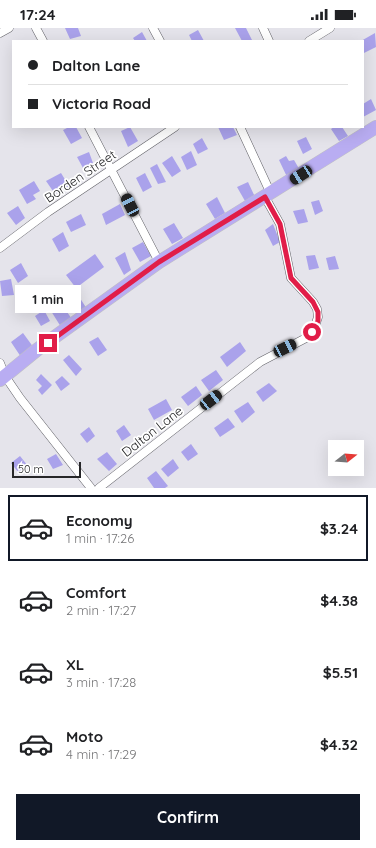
<!DOCTYPE html>
<html lang="en">
<head>
<meta charset="utf-8">
<style>
	body { margin:0; font-family:Quicksand,sans-serif; background:#f6f6f6; color:#202124; height:100vh; display:flex; flex-direction:column; font-size:15px; white-space:nowrap }
	* { box-sizing:border-box; margin:0 }
	p { font-size:13px; color:#757577 }
	.icon { flex:none; width:22px; height:22px; fill:none; stroke:currentColor; stroke-width:2; stroke-linecap:round; stroke-linejoin:round }
	.map { position:relative; height:460px; overflow:hidden }
	.side { display:flex; flex-direction:column; background:#fff; flex:1 }
	.side>* { flex:none }
	.banner { position:absolute; left:12px; top:12px; width:352px; height:88px; border-radius:0px; box-shadow:0 4px 16px #0002; display:grid; align-content:center; height:88px; padding:0 16px; background:#fff }
	.needle { width:26px; rotate:73deg }
	.controls { position:absolute; left:328px; top:412px; display:grid; gap:8px }
	.controls a { display:grid; place-items:center; width:36px; height:36px; border-radius:0px; background:#fff; box-shadow:0 4px 16px #0002; font-size:20px }
	.scale { position:absolute; left:12px; bottom:10px; width:69px; box-sizing:border-box; padding-left:4px; border:2px solid #262628; border-top:0; font-size:11px; line-height:14px; white-space:nowrap; color:#262628; -webkit-text-stroke:3px #fff; paint-order:stroke }
	.end { position:absolute; width:18px; height:18px; margin:-9px; border:5px solid #e11d48; background:#fff; box-shadow:0 0 0 2px #fff }
	.from { border-radius:50% }
	.bubble { position:absolute; height:28px; border-radius:0px; background:#fff; box-shadow:0 4px 16px #0002; font-size:13px; font-weight:700; line-height:28px; text-align:center }
	.car { position:absolute; width:12px; height:24px; margin:-12px -6px; border-radius:5px; box-shadow:0 0 3px 1px #0007; background:linear-gradient(#222 24%,#8ab4d8 0 40%,#222 0 76%,#8ab4d8 0 86%,#222 0) }
	.banner b { display:flex; align-items:center; gap:14px; height:38px; font-size:15px }
	.banner b+b { border-top:1px solid #e0e0e0 }
	.banner i { width:10px; height:10px; background:#202124 }
	ul { padding:7px 0 0; list-style:none }
	li { display:flex; align-items:center; gap:12px; height:66px; margin:0 8px 6px; padding:0 8px; border:2px solid transparent; border-radius:0px }
	li div { flex:1 }
	li b { display:block; font-size:15px }
	li em { font-style:normal; font-weight:700 }
	li.on { border-color:#111827 }
	li>.icon { width:36px; height:36px; stroke-width:1.5 }
	.primary-button { display:flex; gap:8px; margin-top:auto; padding:8px 16px }
	.primary-button a { flex:1; height:46px; border-radius:0px; background:#111827; color:#fff; font-size:16px; font-weight:700; line-height:46px; text-align:center }
	.status { display:flex; justify-content:space-between; align-items:center; height:28px; padding:0 20px; background:#fff; direction:ltr }
	.status svg { height:11px; fill:currentColor }
	.map>svg:first-child { display:block }
	.building { fill:#aaa2eb }
	.lines { fill:none; stroke-linecap:round; stroke-linejoin:round }
	.street-casing { stroke:#616167; stroke-width:9 }
	.primary-casing { stroke:#c2c2c3; stroke-width:14 }
	.street { stroke:#fff; stroke-width:8 }
	.primary { stroke:#b9adf2; stroke-width:13 }
	.route { stroke:#e11d48; stroke-width:5 }
	.labels { text-anchor:middle; dominant-baseline:central; stroke-width:3.5; stroke-linejoin:round; paint-order:stroke }
	.street-label { font-size:13px; fill:#262628; stroke:#fff }
</style>
</head>
<body>
<div class="status"><b>17:24</b><svg viewBox="0 0 49 12"><path d="M0 12V9h3v3zM5 12V6h3v6zM10 12V3h3v9zM15 12V0h3v12zM26 1h20v11H26zM47 4h2v5h-2z"/></svg></div>
<div class="map">
<svg width="376" height="460" viewBox="0 0 376 460">
	<rect width="100%" height="100%" fill="#e5e4eb"/>
	<!-- building -->
	<path class="building" d="M65,0H78L81,8L70,11Z
		M235,0H246L252,12L242,13Z
		M198,2L204,13H192L189,7Z
		M142,4L147,13H135L133,10Z
		M375,5L376,19L364,25L363,13H361Z
		M371,71L376,82L363,89V76Z
		M69,99H76L82,110L71,116L63,102Z
		M130,99L138,113L128,119L121,103Z
		M218,99H233L237,107L224,112Z
		M334,99H342L348,108L339,113L331,101Z
		M306,109L312,121L303,126L297,113Z
		M202,110L208,121L198,126L193,116Z
		M191,123L197,137L187,142L181,129Z
		M89,124L93,135L83,140L77,129Z
		M172,128L181,143L172,149L162,135Z
		M286,128L289,133L294,132L301,144L288,151L279,132Z
		M157,136L166,154L158,156L150,140Z
		M61,145L69,158L55,166L46,153Z
		M145,145L152,159L143,164L136,150Z
		M34,153L40,163L33,167L36,171L27,176L19,162Z
		M248,154L255,169L245,173L237,159Z
		M217,169L225,185L215,191L206,176Z
		M319,172L323,183L315,187L311,174Z
		M120,176L125,187L106,197L102,186Z
		M18,178L25,190L16,197L7,185Z
		M304,181L308,194L298,196L293,183Z
		M81,186L86,197L71,204L66,194Z
		M174,195L183,210L172,216L163,201Z
		M273,196L280,214L273,218L265,202Z
		M63,204L69,218L59,224L52,211Z
		M143,214L151,228L140,234L132,220Z
		M125,224L131,242L124,247L115,230Z
		M95,226L104,239L76,260L66,247Z
		M315,227L319,240L309,242L306,228Z
		M335,228L339,241L329,242L326,230Z
		M21,235L28,248L18,255L10,242Z
		M11,251L14,267L2,268L0,253Z
		M76,264L87,281L79,287L69,268Z
		M62,277L72,291L61,299L51,283Z
		M44,282L50,293L41,298L35,288Z
		M23,305L34,320L21,329L11,314Z
		M98,309L107,322L98,328L89,314Z
		M240,314L246,323L227,339L220,329Z
		M69,327L82,341L76,348L63,332Z
		M216,342L223,352L209,363L201,352Z
		M41,346L52,357L42,367L38,362L42,358L36,352Z
		M62,348L70,356L61,363L55,354Z
		M269,355L277,363L263,374L256,364Z
		M196,358L202,367L188,378L181,369Z
		M166,371L172,382L154,392L148,381Z
		M248,374L255,384L242,395L234,383Z
		M228,390L235,399L220,409L214,400Z
		M124,397L131,407L122,413L116,403Z
		M89,399L95,408L87,415L80,406Z
		M191,416L198,426L188,433L181,424Z
		M107,424L117,436L109,443L97,431Z
		M56,426L63,437L53,441L47,431Z
		M20,428L28,438L18,444L11,435Z
		M173,431L179,440L168,449L161,441Z
		M156,443L168,458L165,460H154L147,450Z"/>
	<g class="lines">
		<defs>
			<path id="street" d="M36,0L43,13
				M153,0L160,13
				M263,0L269,13
				M0,5L9,0
				M309,13L330,0
				M89,99L159,234
				M240,99L271,166
				M0,220L48,184L175,99
				M0,335L5,348L20,370L91,460
				M99,460L260,334L306,310L314,301L318,289L317,281L313,274L291,250L280,196L265,169"/>
			<path id="primary" d="M0,352L38,321L159,234L376,99"/>
		</defs>
		<!-- street casing -->
		<use href="#street" class="street-casing"/>
		<!-- primary casing -->
		<use href="#primary" class="primary-casing"/>
		<!-- street -->
		<use href="#street" class="street"/>
		<!-- primary -->
		<use href="#primary" class="primary"/>
	</g>
	<g class="lines">
		<!-- route -->
		<path class="route" d="M48,315L159,234L265,169L280,196L291,250L313,274L318,284V293L312,304"/>
	</g>
	<g class="labels">
		<!-- street labels -->
		<g class="street-label">
			<text transform="translate(80 148) rotate(-34)">Borden Street</text>
			<text transform="translate(152 403) rotate(-38)">Dalton Lane</text>
		</g>
	</g>
</svg>
<div class="controls">
<a><svg class="needle" viewBox="-14 -14 28 28"><path d="M0-13l5 13h-10z" fill="#e53935"/><path d="M0 13l5-13h-10z" fill="#757577"/></svg></a>
</div>
<div class="scale">50 m</div>
<i class="end from" style="left:312px;top:304px"></i>
<i class="end" style="left:48px;top:315px"></i>
<div class="bubble" style="left:15px;top:257px;width:66px">1 min</div>
<i class="car" style="left:301px;top:147px;rotate:237deg"></i>
<i class="car" style="left:130px;top:177px;rotate:333deg"></i>
<i class="car" style="left:285px;top:320px;rotate:64deg"></i>
<i class="car" style="left:211px;top:372px;rotate:52deg"></i>
<div class="banner">
<b><i class="from"></i>Dalton Lane</b>
<b><i></i>Victoria Road</b>
</div>
</div>
<section class="side">
<ul>
<li class="on"><svg class="icon" aria-label="car" viewBox="0 0 24 24"><path d="M5 17H2v-5l4-1 3-4h7l3 4 3 1v5h-3M9 17h6M6 11h13"/><circle cx="7" cy="17" r="2"/><circle cx="17" cy="17" r="2"/></svg><div><b>Economy</b><p>1 min · 17:26</p></div><em>$3.24</em></li>
<li><svg class="icon" aria-label="car" viewBox="0 0 24 24"><path d="M5 17H2v-5l4-1 3-4h7l3 4 3 1v5h-3M9 17h6M6 11h13"/><circle cx="7" cy="17" r="2"/><circle cx="17" cy="17" r="2"/></svg><div><b>Comfort</b><p>2 min · 17:27</p></div><em>$4.38</em></li>
<li><svg class="icon" aria-label="car" viewBox="0 0 24 24"><path d="M5 17H2v-5l4-1 3-4h7l3 4 3 1v5h-3M9 17h6M6 11h13"/><circle cx="7" cy="17" r="2"/><circle cx="17" cy="17" r="2"/></svg><div><b>XL</b><p>3 min · 17:28</p></div><em>$5.51</em></li>
<li><svg class="icon" aria-label="car" viewBox="0 0 24 24"><path d="M5 17H2v-5l4-1 3-4h7l3 4 3 1v5h-3M9 17h6M6 11h13"/><circle cx="7" cy="17" r="2"/><circle cx="17" cy="17" r="2"/></svg><div><b>Moto</b><p>4 min · 17:29</p></div><em>$4.32</em></li>
</ul>
<div class="primary-button"><a>Confirm</a></div>
</section>
</body>
</html>
